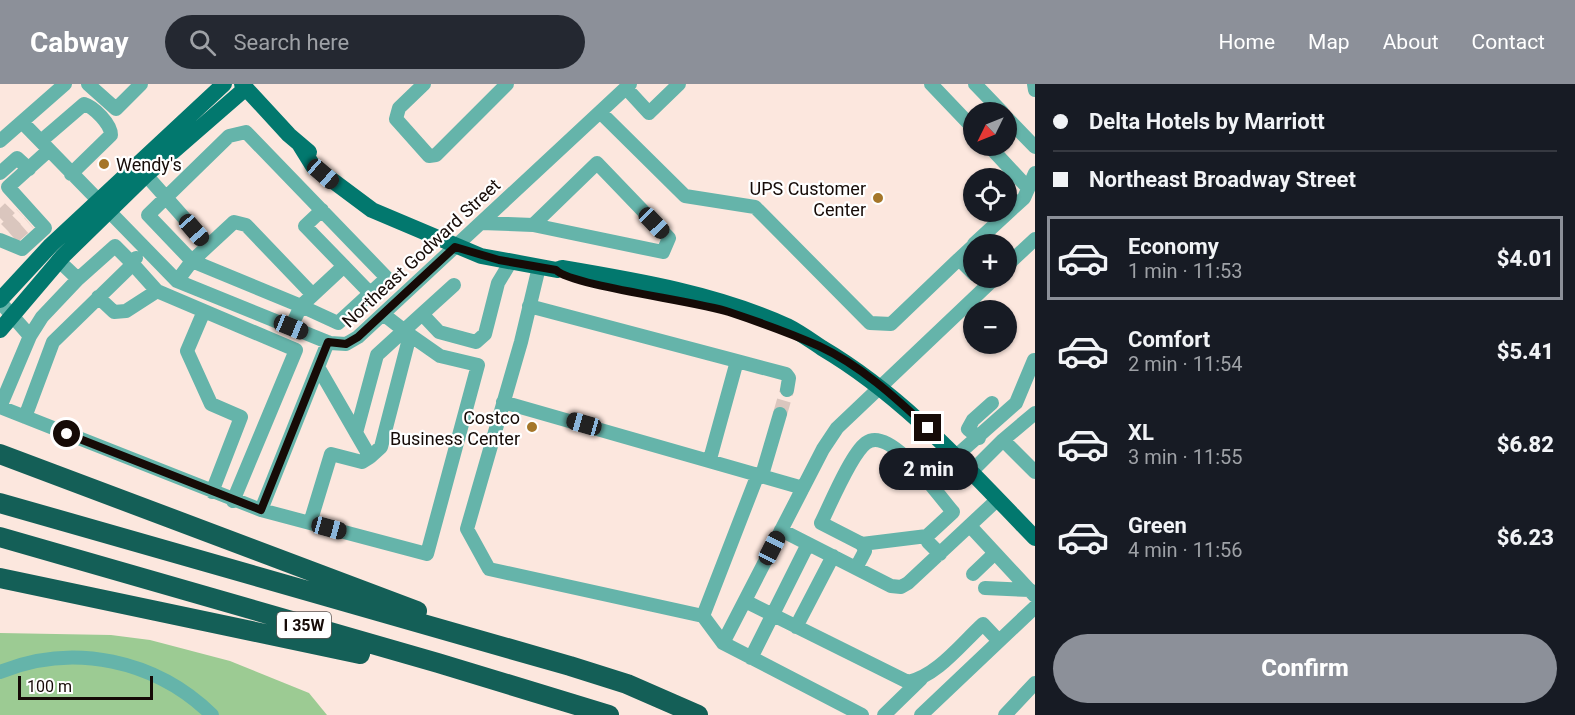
<!DOCTYPE html>
<html lang="en">
<head>
<meta charset="utf-8">
<style>
	body { margin:0; font-family:Roboto,sans-serif; background:#242831; color:#f1f3f6; height:100vh; display:flex; flex-direction:column; font-size:22px; white-space:nowrap }
	* { box-sizing:border-box; margin:0 }
	p { font-size:20px; color:#9ea1a6 }
	.icon { flex:none; width:33px; height:33px; fill:none; stroke:currentColor; stroke-width:2; stroke-linecap:round; stroke-linejoin:round }
	.map { position:relative; flex:1; overflow:hidden }
	.panel { display:flex; flex-direction:column; background:#171b24; width:540px }
	.panel>* { flex:none }
	.guide { display:grid; align-content:center; height:132px; padding:0 18px; background:#171b24 }
	.needle { width:39px; rotate:227deg }
	.fabs { position:absolute; left:963px; top:18px; display:grid; gap:12px }
	.fabs a { display:grid; place-items:center; width:54px; height:54px; border-radius:50%; background:#171b24; box-shadow:0 2px 4px #0004; font-size:30px }
	.scale { position:absolute; left:18px; bottom:15px; width:135px; box-sizing:border-box; padding-left:6px; border:3px solid #160b07; border-top:0; font-size:16px; line-height:21px; white-space:nowrap; color:#160b07; -webkit-text-stroke:4px #fff; paint-order:stroke }
	.end { position:absolute; width:27px; height:27px; margin:-14px; border:8px solid #160b07; background:#fff; box-shadow:0 0 0 3px #fff }
	.from { border-radius:50% }
	.bubble { position:absolute; height:42px; border-radius:21px; background:#171b24; box-shadow:0 2px 4px #0004; font-size:20px; font-weight:800; line-height:42px; text-align:center }
	.car { position:absolute; width:18px; height:36px; margin:-18px -9px; border-radius:8px; box-shadow:0 0 4px 2px #0007; background:linear-gradient(#222 24%,#8ab4d8 0 40%,#222 0 76%,#8ab4d8 0 86%,#222 0) }
	.guide b { display:flex; align-items:center; gap:21px; height:57px; font-size:22px }
	.guide b+b { border-top:2px solid #363941 }
	.guide i { width:15px; height:15px; background:#f1f3f6 }
	ul { padding:0; list-style:none }
	li { display:flex; align-items:center; gap:18px; height:84px; margin:0 12px 9px; padding:0 6px; border:3px solid transparent; border-radius:0px }
	li div { flex:1 }
	li b { display:block; font-size:22px }
	li em { font-style:normal; font-weight:800 }
	li.active { border-color:#8c9099 }
	li>.icon { width:54px; height:54px; stroke-width:1.5 }
	.button { display:flex; gap:12px; margin-top:auto; padding:12px 18px }
	.button a { flex:1; height:69px; border-radius:36px; background:#8c9099; color:#fff; font-size:24px; font-weight:800; line-height:69px; text-align:center }
	header { display:flex; align-items:center; gap:36px; box-sizing:border-box; height:84px; padding:0 30px; background:#8c9099; color:#fff }
	header strong { font-size:28px }
	nav { display:flex; gap:33px; margin-inline-start:auto; font-size:21px }
	.search { width:420px; height:54px; background:#242831; display:flex; align-items:center; gap:15px; box-sizing:border-box; padding:0 21px; border-radius:33px; color:#9ea1a6; font-size:22px }
	main { display:flex; flex:1; min-height:0 }
	.map>svg:first-child { display:block }
	.green { fill:#9ccb93 }
	.lines { fill:none; stroke-linecap:round; stroke-linejoin:round }
	.minor-tunnel { stroke:#dac6be; stroke-width:14; stroke-dasharray:14 7; stroke-linecap:butt }
	.minor { stroke:#65b4aa; stroke-width:14 }
	.major { stroke:#02786e; stroke-width:16 }
	.highway { stroke:#145f57; stroke-width:20 }
	.route { stroke:#160b07; stroke-width:8 }
	.poi-dot { fill:#a57629; stroke:#fff; stroke-width:2 }
	.labels { text-anchor:middle; dominant-baseline:central; stroke-width:4.5; stroke-linejoin:round; paint-order:stroke }
	.shield { fill:#fff; stroke:#5c5451; stroke-width:1.5 }
	.shield-label { font-size:16px; font-weight:bold; fill:#160b07 }
	.poi-label { font-size:18px; fill:#160b07; stroke:#fff; text-anchor:end }
	.street-label { font-size:18px; fill:#160b07; stroke:#fff }
</style>
</head>
<body>
<header>
<strong>Cabway</strong>
<div class="search"><svg class="icon" aria-label="search" viewBox="0 0 24 24"><circle cx="10" cy="10" r="6"/><path d="M15 15l6 6"/></svg>Search here</div>
<nav><a>Home</a><a>Map</a><a>About</a><a>Contact</a></nav>
</header>
<main>
<div class="map">
<svg width="1035" height="631" viewBox="0 0 1035 631">
	<rect width="100%" height="100%" fill="#fce7de"/>
	<!-- green -->
	<path class="green" d="M0,549L111,551L150,556L230,577L309,609L327,631H0Z"/>
	<g class="lines">
		<!-- minor-tunnel -->
		<path class="minor-tunnel" d="M0,134L13,121
			M6,145L21,130
			M13,153L29,139
			M780,330L787,306"/>
		<!-- minor -->
		<path class="minor" d="M88,0L116,25L141,0
			M424,0L399,24L396,35L429,72L436,71L507,0
			M931,0L974,45
			M975,0L1002,28
			M1034,0L1035,6
			M626,4L649,29L679,0
			M600,28L685,112L755,123L870,239L891,240L959,175
			M1006,33L1035,63
			M22,38L177,197L330,259L346,260L358,253L630,0
			M0,57L65,0
			M41,57L84,20C94,23 111,40 111,51L71,90
			M989,62L1028,104
			M0,89L17,74L29,85
			M146,91L208,161
			M322,126L305,142L370,209
			M481,139L533,141L663,168L669,154L597,79L533,141
			M0,156L22,165L45,144L8,103L49,66
			M974,160L1024,114L1035,89
			M974,161L959,175L974,190
			M131,178L157,207L296,266L233,417
			M1006,182L1035,155
			M539,183L521,258L467,445L489,485L703,532L758,390
			M78,195L115,162L131,178L136,174
			M177,197L192,177L234,138L246,141L313,211
			M454,201L422,230L439,248L476,258L485,250L498,199L510,179
			M98,213L114,228L126,227L157,207
			M0,218L30,252L0,323L261,426L328,258
			M529,222L737,277L710,375
			M204,227L187,267L211,320L241,333L212,408
			M291,243L301,222L338,239L387,194L246,48L229,52L148,131L192,177L301,222L344,182
			M30,252L42,233L78,195L58,176
			M737,277L786,290L789,294L787,306
			M503,318L803,404
			M25,333L53,258L133,180
			M356,349L377,271L422,230
			M979,354L968,345L973,336L992,319
			M1003,356L1035,329
			M956,372L1016,319L1034,276
			M370,373L381,363L410,251L383,230
			M971,388L1003,356L1035,388
			M762,391L780,330
			M261,426L310,439L331,370L362,378L370,373L318,283
			M310,439L427,470L478,281L440,272L410,251
			M970,442L1035,512
			M781,446L891,502L901,503L908,499L998,415
			M862,460L927,452
			M856,484L865,467L862,460L821,439C830,421 851,370 866,359C890,341 938,411 953,428L927,452L928,458L940,470
			M973,490L995,469
			M985,504L1030,506
			M745,517L908,598C937,592 961,560 983,540L999,557
			M703,532L723,559L862,631
			M796,543L833,472
			M723,559L823,365L837,344L995,194
			M751,574L808,460
			M0,588C73,558 156,576 212,631
			M884,631L921,595
			M921,631L1035,523
			M1005,631L1035,599"/>
		<!-- major -->
		<path class="major" d="M242,0L289,51L309,68
			M300,61L313,82L372,126L481,172L557,186L562,184C639,197 716,210 787,242C799,248 810,256 822,264C905,313 968,385 1035,454
			M0,216L51,161L224,0
			M0,246L63,172L146,91L246,4"/>
		<!-- highway -->
		<path class="highway" d="M0,370L417,527
			M0,419L570,582L627,600L698,631
			M0,453L438,579L609,631
			M0,494L360,570"/>
	</g>
	<g class="lines">
		<!-- route -->
		<path class="route" d="M67,350L261,426L328,258L346,260L358,253L455,163L499,176L556,186C571,202 697,217 729,228C759,238 790,249 819,262C860,281 896,314 928,344"/>
	</g>
	<!-- markers -->
	<g class="poi-dot">
		<circle cx="104" cy="80" r="6"/>
		<circle cx="878" cy="114" r="6"/>
		<circle cx="532" cy="343" r="6"/>
	</g>
	<g class="labels">
		<!-- shield labels -->
		<rect class="shield" x="277" y="528" width="54" height="26" rx="4.5"/>
		<g class="shield-label">
			<text x="304" y="541">I 35W</text>
		</g>
		<!-- poi labels -->
		<g class="poi-label">
			<text x="116" y="80" text-anchor="start">Wendy's</text>
			<text x="866" y="104">UPS Customer<tspan x="866" dy="21">Center</tspan></text>
			<text x="520" y="333">Costco<tspan x="520" dy="21">Business Center</tspan></text>
		</g>
		<!-- street labels -->
		<g class="street-label">
			<text transform="translate(421 169) rotate(-43)">Northeast Godward Street</text>
		</g>
	</g>
</svg>
<div class="fabs">
<a><svg class="needle" viewBox="-14 -14 28 28"><path d="M0-13l5 13h-10z" fill="#e53935"/><path d="M0 13l5-13h-10z" fill="#9ea1a6"/></svg></a>
<a><svg class="icon" aria-label="locate" viewBox="0 0 24 24"><circle cx="12" cy="12" r="6"/><path d="M12 2v4M12 18v4M2 12h4M18 12h4"/></svg></a>
<a>+</a>
<a>−</a>
</div>
<div class="scale">100 m</div>
<i class="end from" style="left:67px;top:350px"></i>
<i class="end" style="left:928px;top:344px"></i>
<div class="bubble" style="left:879px;top:364px;width:99px">2 min</div>
<i class="car" style="left:323px;top:90px;rotate:131deg"></i>
<i class="car" style="left:654px;top:139px;rotate:136deg"></i>
<i class="car" style="left:194px;top:146px;rotate:139deg"></i>
<i class="car" style="left:291px;top:243px;rotate:112deg"></i>
<i class="car" style="left:584px;top:340px;rotate:286deg"></i>
<i class="car" style="left:329px;top:444px;rotate:105deg"></i>
<i class="car" style="left:772px;top:464px;rotate:27deg"></i>
</div>
<section class="panel">
<div class="guide">
<b><i class="from"></i>Delta Hotels by Marriott</b>
<b><i></i>Northeast Broadway Street</b>
</div>
<ul>
<li class="active"><svg class="icon" aria-label="car" viewBox="0 0 24 24"><path d="M5 17H2v-5l4-1 3-4h7l3 4 3 1v5h-3M9 17h6M6 11h13"/><circle cx="7" cy="17" r="2"/><circle cx="17" cy="17" r="2"/></svg><div><b>Economy</b><p>1 min · 11:53</p></div><em>$4.01</em></li>
<li><svg class="icon" aria-label="car" viewBox="0 0 24 24"><path d="M5 17H2v-5l4-1 3-4h7l3 4 3 1v5h-3M9 17h6M6 11h13"/><circle cx="7" cy="17" r="2"/><circle cx="17" cy="17" r="2"/></svg><div><b>Comfort</b><p>2 min · 11:54</p></div><em>$5.41</em></li>
<li><svg class="icon" aria-label="car" viewBox="0 0 24 24"><path d="M5 17H2v-5l4-1 3-4h7l3 4 3 1v5h-3M9 17h6M6 11h13"/><circle cx="7" cy="17" r="2"/><circle cx="17" cy="17" r="2"/></svg><div><b>XL</b><p>3 min · 11:55</p></div><em>$6.82</em></li>
<li><svg class="icon" aria-label="car" viewBox="0 0 24 24"><path d="M5 17H2v-5l4-1 3-4h7l3 4 3 1v5h-3M9 17h6M6 11h13"/><circle cx="7" cy="17" r="2"/><circle cx="17" cy="17" r="2"/></svg><div><b>Green</b><p>4 min · 11:56</p></div><em>$6.23</em></li>
</ul>
<div class="button"><a>Confirm</a></div>
</section>
</main>
</body>
</html>
